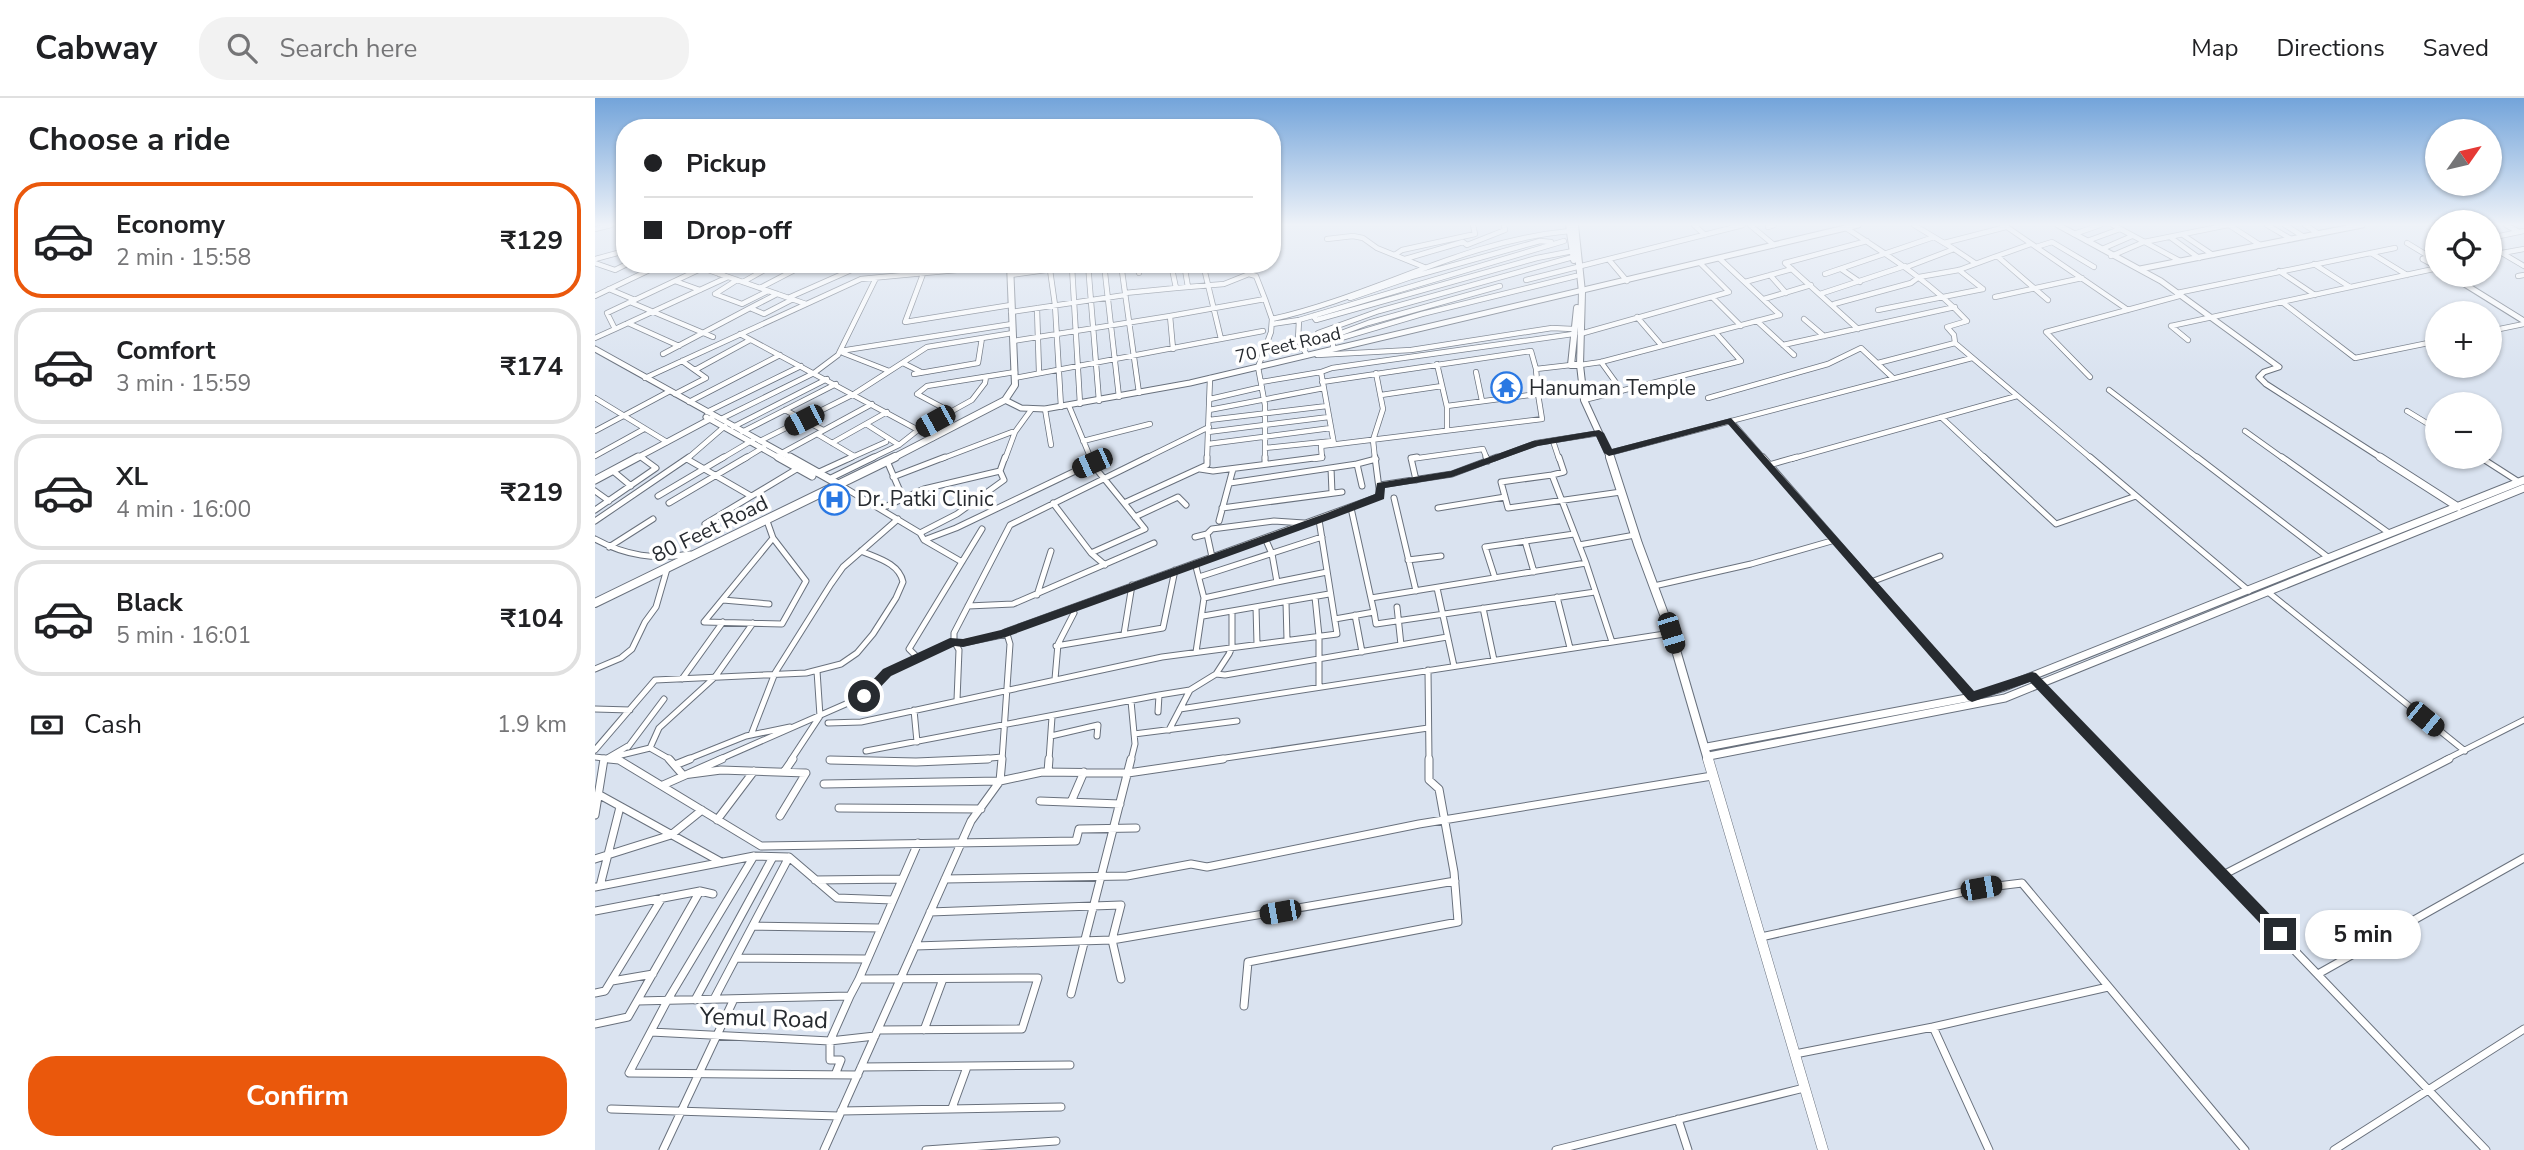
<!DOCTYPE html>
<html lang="en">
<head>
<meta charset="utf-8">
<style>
	body { margin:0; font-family:"Nunito Sans",sans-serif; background:#f2f2f2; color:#202124; height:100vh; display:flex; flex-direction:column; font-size:26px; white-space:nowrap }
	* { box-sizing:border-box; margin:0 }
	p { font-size:23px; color:#757577 }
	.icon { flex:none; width:38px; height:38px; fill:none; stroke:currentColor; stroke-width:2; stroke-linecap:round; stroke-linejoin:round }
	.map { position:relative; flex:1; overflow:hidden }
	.panel { display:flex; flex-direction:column; background:#fff; width:595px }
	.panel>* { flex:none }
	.hud { position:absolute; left:21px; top:21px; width:665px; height:154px; border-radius:28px; box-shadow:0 2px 5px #0004; display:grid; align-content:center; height:154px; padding:0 28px; background:#fff }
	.needle { width:46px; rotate:56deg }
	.fabs { position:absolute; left:1830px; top:21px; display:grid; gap:14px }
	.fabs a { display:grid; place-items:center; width:77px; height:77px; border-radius:50%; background:#fff; box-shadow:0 2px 5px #0004; font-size:35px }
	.end { position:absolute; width:32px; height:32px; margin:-16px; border:9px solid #272b30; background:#fff; box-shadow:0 0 0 4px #fff }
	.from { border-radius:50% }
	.bubble { position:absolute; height:49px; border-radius:24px; background:#fff; box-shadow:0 2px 5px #0004; font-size:23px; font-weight:700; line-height:49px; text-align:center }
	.car { position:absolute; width:21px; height:42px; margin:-21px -10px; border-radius:9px; box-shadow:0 0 5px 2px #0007; background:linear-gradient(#222 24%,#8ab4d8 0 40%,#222 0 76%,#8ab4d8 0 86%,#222 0) }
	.hud b { display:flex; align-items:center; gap:24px; height:66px; font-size:26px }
	.hud b+b { border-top:2px solid #e0e0e0 }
	.hud i { width:18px; height:18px; background:#202124 }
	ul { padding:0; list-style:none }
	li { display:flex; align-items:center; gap:21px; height:116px; margin:0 14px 10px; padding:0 14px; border:4px solid #e0e0e0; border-radius:28px }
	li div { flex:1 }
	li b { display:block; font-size:26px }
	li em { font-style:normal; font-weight:700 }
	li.active { border-color:#ea580c }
	li>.icon { width:63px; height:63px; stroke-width:1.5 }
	h2 { padding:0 28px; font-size:32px; line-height:84px }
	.pay { display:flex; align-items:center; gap:18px; height:77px; padding:0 28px; font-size:26px }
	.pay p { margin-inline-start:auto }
	.button { display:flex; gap:14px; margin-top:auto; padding:14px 28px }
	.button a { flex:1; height:80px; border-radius:28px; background:#ea580c; color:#fff; font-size:28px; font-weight:700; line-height:80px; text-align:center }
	header { display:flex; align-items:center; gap:42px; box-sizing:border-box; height:98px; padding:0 35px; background:#fff; border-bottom:2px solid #e0e0e0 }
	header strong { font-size:33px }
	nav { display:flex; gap:38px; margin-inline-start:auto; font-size:24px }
	.search { width:490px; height:63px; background:#f2f2f2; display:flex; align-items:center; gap:18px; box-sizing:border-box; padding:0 24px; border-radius:28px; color:#757577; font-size:26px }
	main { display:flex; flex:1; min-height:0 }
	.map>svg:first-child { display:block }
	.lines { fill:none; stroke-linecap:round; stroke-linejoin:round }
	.minor-far2-casing { stroke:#69717d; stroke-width:6 }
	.minor-far1-casing { stroke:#69717d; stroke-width:7 }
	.minor-casing { stroke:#69717d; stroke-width:9 }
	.tertiary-far1-casing { stroke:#69717d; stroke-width:7 }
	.tertiary-casing { stroke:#69717d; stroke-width:9 }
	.secondary-far2-casing { stroke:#69717d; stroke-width:8 }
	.secondary-far1-casing { stroke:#69717d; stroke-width:10 }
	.secondary-casing { stroke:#69717d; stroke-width:11 }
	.minor-far2 { stroke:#fff; stroke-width:4.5 }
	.minor-far1 { stroke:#fff; stroke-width:5 }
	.minor { stroke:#fff; stroke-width:7 }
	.tertiary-far1 { stroke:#fff; stroke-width:5 }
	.tertiary { stroke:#fff; stroke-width:7 }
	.secondary-far2 { stroke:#fff; stroke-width:6 }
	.secondary-far1 { stroke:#fff; stroke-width:8 }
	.secondary { stroke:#fff; stroke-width:10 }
	.route { fill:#272b30 }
	.labels { text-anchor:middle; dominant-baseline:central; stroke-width:7; stroke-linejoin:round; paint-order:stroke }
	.far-street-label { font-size:18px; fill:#272b30; stroke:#fff }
	.poi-label { font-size:21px; fill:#272b30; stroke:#fff; text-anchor:start }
	.street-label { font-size:21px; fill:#272b30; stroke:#fff }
	.near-street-label { font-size:24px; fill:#272b30; stroke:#fff }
</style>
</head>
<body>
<header>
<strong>Cabway</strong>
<div class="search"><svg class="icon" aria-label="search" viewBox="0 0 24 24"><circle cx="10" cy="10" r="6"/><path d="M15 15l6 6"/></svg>Search here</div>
<nav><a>Map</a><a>Directions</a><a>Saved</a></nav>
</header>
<main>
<section class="panel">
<h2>Choose a ride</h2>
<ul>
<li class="active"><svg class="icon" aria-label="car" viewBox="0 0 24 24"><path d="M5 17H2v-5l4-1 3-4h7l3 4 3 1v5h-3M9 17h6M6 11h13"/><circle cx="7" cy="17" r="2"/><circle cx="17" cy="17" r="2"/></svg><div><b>Economy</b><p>2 min · 15:58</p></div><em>₹129</em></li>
<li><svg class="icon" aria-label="car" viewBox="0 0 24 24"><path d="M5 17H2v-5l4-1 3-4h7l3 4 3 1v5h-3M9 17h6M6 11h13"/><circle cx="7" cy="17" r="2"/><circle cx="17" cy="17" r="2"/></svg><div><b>Comfort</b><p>3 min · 15:59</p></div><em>₹174</em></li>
<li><svg class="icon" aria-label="car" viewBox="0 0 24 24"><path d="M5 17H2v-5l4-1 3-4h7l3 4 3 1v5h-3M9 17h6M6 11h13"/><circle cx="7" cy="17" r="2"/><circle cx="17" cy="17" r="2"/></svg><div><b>XL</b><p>4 min · 16:00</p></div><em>₹219</em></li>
<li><svg class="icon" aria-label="car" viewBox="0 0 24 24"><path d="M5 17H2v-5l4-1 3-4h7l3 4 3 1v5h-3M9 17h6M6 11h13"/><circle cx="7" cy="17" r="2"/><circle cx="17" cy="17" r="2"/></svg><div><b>Black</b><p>5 min · 16:01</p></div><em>₹104</em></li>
</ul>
<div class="pay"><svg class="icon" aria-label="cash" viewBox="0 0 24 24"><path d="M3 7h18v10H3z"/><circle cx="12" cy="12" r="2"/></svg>Cash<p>1.9 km</p></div>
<div class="button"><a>Confirm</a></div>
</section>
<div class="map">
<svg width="1929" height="1052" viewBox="0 0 1929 1052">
	<rect width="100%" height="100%" fill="#dae3f0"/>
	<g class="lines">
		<defs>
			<path id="minor-far2" d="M1099,127L1110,137
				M1155,127L1179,147
				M1409,127L1441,149L1457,144L1499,169
				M1518,127L1585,163
				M1634,127L1665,147
				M1672,127L1696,141
				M1690,127L1709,139
				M1710,127L1724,136
				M1911,127L1924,134
				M1173,129L1179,127
				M1251,130C1294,158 1337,185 1372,223L1352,229L1359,237L1360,245L1497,361
				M0,131L16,127
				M1479,136L1505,127
				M1588,137L1618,157
				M1575,139L1604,160
				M1895,140L1929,133
				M732,141L758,138L768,140L782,150L829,169
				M1492,143L1525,131
				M1349,145L1411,129
				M1812,145L1835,159
				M1895,148L1929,168
				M1441,149L1533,212
				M1359,151L1380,165
				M1507,151L1537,138
				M1776,155L1812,177
				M1907,155L1929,151
				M801,156L807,152L880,136L878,127
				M1402,158L1436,146
				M1516,158L1549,144L1633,127
				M0,161L30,153
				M810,161L868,144L872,147L910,132L909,127
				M1125,161L1185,217
				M1015,163L1032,183
				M0,165L20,172L32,166
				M1190,165L1263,231
				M1190,165L1272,143
				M96,166L211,206
				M493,166L504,303
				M509,166L524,299
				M526,166L544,295
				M541,166L544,175
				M576,166L581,190L629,186L654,176
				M589,166L593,189
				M608,166L626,241
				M1719,166L1755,189
				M477,169L485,306
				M1312,169L1359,151L1319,127
				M1246,171L1265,184
				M455,172L460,207L466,309
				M1364,172L1388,191
				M1684,173L1720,197
				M124,176L143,166
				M328,176L310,224L416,207
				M1230,176L1339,139
				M415,177L494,166
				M1175,177L1191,195
				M1923,178L1929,177
				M142,182L120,196L147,206L173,193
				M931,182L1148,127
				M80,183L105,192
				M148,184L180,166
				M1150,184L1197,171
				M165,190L211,166
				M14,191L40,202
				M530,195L581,190
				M1582,195L1800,150
				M182,196L155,210L169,216L198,201
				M1225,196L1310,168
				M0,198L67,166
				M1117,199L1146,228
				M1400,199L1487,180
				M193,200L270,166
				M755,200L816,179L945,143L956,144
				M670,201L677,221L676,234L663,269L670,307V361
				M1169,201L1216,187
				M35,204L118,239
				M1687,204L1760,260L1843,243
				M1239,206L1316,185L1324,179L1364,172L1402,158L1453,202
				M442,210L444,275
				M1283,212L1388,191
				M416,214L530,197
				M575,218L670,201L661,178L654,176L653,166
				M718,218L721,222L942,160L978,153
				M1042,219L1067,248
				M677,221C780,198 867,143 975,133
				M1209,221L1229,238
				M704,222L703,242L712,257
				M1162,223L1199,257
				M33,225L84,248
				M677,226L704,222L969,143
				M1576,228L1843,170
				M1576,228L1593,242
				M20,231L133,179
				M1895,233L1929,226
				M723,235L784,213L978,159
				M145,236L338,340
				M985,236L1134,194L1106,166
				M0,240L20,231L12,215L116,166
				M418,243L575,218L578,251
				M1188,247L1360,209
				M706,250L773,225L905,188
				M738,251V243L746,240L827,216L981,178
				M245,253L417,226
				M248,255L294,273
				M68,256L155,210
				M722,257L816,252L957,230L978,231
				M1006,264L1027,293
				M308,265L326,274
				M1283,265L1360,245
				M842,266L852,309V332
				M985,267L1006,264L1185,217
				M941,271L943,296
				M100,272L155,242
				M726,274L737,270L978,236
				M881,274L887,303
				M319,276L383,265L387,240
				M1495,279L1451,234L1584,198
				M50,280L266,181L415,167
				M420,280L668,233
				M666,284L726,274L739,346
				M727,284L936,253L941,271L976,267
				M1514,292L1604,361
				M80,296L111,280L87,263
				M786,297L847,288
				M0,300L72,344
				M1113,300L1233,266L1266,250L1298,280
				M615,301L667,289
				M989,302L1146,263L1120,234
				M94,304L185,257
				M474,308L496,361
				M450,311L456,347
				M190,312L228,332
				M614,312L729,290
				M1812,313L1843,332
				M112,314L206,268
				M356,314L322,296L332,288L420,274
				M1346,319L1391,361
				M126,321L219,275L243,257L281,180
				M614,322L732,308
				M1136,323L1169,361
				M271,326L304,347
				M138,329L232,281
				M0,333L75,293
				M1650,333L1689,361
				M147,334L241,286
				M613,334L734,319
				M222,336L259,358
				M165,343L259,296L332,249L418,235
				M488,343L555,326
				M958,343L964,361
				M237,345L292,314
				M613,346L736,330
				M670,350L738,343
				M187,355L277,306
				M1014,355L1377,260
				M0,358L49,331
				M46,359L49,361
				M1885,359L1888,361
				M92,361L130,328
				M126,361L158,342
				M149,361L169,349
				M253,361L291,344
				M275,361L304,347L323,332L377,302L390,285L391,279
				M346,361L417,334
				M410,361L420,334L436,312
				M549,361L614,329
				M612,361L615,280
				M719,361L727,360L726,348L947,321L943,296L852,308
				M780,361L778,342L788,311L781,275
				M816,361L888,351L892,361
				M898,361L941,345L1005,335
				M1196,361L1422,298"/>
			<path id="minor-far1" d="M495,359L498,367L529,405L612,367V359
				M670,359V366
				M891,359L893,363
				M964,359L969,374L957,377L991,465L1017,544
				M1168,359L1377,599
				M1389,359L1461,426L1541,398
				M1495,359L1654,493
				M1602,359L1734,460
				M1687,359L1794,435
				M1885,359L1924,384
				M92,361L156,398
				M292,363L308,400
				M762,366L781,361
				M1174,367L1202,359
				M736,370L737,395
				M605,371L618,373L727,359
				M18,373L36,388
				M222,375L257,359
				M957,377L906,384L913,410L1026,394
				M298,379L350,359
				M234,381L279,359
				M821,382L816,360L822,359
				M635,385L762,366L767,388
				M245,387L325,435L362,416L409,382L405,373L410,359
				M785,387L857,376L902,359
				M0,393L14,403
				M63,398L129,359
				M799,400L821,493
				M74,405L152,359
				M458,405L496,455L550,431L529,405
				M292,408L329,391L405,373
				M627,410L747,394
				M843,410L910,399
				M0,412L61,370L46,359
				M540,419L583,399L591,407
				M0,423L94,359
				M172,423L178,440
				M624,423L638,371
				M110,426L205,369
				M325,435L329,442L361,430L497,365
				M612,436L617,431L679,423L709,425
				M600,439L612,436L617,459
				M178,440L211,483L187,526L109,524Z
				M0,441C31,458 60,462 95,456
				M329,442L367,464
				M930,443L939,474
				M984,447L1040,437
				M14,449L58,421
				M496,455L510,467
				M813,462L846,458
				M600,465L609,500L601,554
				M604,479L727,439
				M900,480L890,449L979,436
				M682,484L732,474
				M1276,484L1345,458
				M1059,488L1156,466L1240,442
				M842,490L859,568
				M1673,494L1870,653
				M442,497L456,453
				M720,499L724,538V589
				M962,499L975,550
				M609,500L682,484L677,456L670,440
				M776,500L991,465
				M128,502L174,506
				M691,504L692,542
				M373,508L418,506L559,445
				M661,509L662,546
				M802,509L806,547
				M888,510L899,562
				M779,514L781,526L1000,494
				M760,517L767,554
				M608,518L734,496
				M740,521L779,514L756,410
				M410,534L785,398L780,359
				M529,536L537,487
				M461,548L568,530L580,472
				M322,559L314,551L387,431
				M0,571L26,560L37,551L50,524L61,509L72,471
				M833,572L834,662
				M621,576L630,577L852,539
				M1437,578L1518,662
				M87,581L128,524
				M460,581L463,546L479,515
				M564,597L595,592
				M0,611L35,612
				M585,611L1076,535
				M319,612L322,644
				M233,625L266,624L567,559L742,536L724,422
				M574,632L595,592L621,576L634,556L637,549V513
				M539,636L642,623
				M156,637L180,575L236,486L248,469L303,421
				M456,638L503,627L502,638
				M33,649L69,601
				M55,650L64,630L120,579L158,525
				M0,652L60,582L211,575L246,566L262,555L278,536L301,500L308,484C304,465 282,460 266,453
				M271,653L564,597L563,614
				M0,659L25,662
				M18,659L55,650L76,662
				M9,662L33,648
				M91,662L151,638L195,629
				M123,662L269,598L292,574L359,543L364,552L362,602
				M196,662L225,618L222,573
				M235,662H247
				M373,662L407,659
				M407,662L415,546L412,536L368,545L359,543V535L415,427L553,359
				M454,662L457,619
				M536,662L540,646L536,603
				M617,662L833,630
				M1850,662L1929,622"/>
			<path id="minor" d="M14,661L24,662L166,748L481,743L484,731L541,730
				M74,661L88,677L126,672L211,675L185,718
				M1516,661L1891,1052
				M235,662L321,664L393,661
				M80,667L95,661
				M189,674L198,661
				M453,674L454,661
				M229,686L405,683L447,674L533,675L628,661
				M68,687L127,661
				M3,696L126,764
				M445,703L525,706
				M476,704L489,674
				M244,710L386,711
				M0,717L9,661
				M122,722L159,673
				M159,758L72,903L34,975L263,977
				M0,761L76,737L107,712
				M1628,777L1854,661
				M350,781L532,778L596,766L612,769L824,726L1117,678
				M220,782L307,781
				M5,788L25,709
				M0,789L159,758L194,759L242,800L298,802
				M0,813L105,793L118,796
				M335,814L526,807L517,842L526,881
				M158,828L286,830
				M1166,839L1386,790L1427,785L1650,1052
				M320,848L517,842L860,783
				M141,860L272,861
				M1723,876L1929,760
				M264,881L323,745
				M17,883L58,876
				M0,895L10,893L67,800
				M476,896L536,661
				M119,901L194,759
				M100,902L178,759
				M43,903L255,898L264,881L443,880L427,931L283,932
				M649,908L653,864L863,824L859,774L844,691L834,682V661
				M0,926L33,919L105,793
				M1338,929L1513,889
				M329,932L348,881
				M56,934L235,943L280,938
				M1200,956L1338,929L1394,1052
				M266,969L475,967
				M240,977L246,962H235V943L255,898
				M357,1010L372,969
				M16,1011L244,1018
				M246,1013L466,1009
				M1083,1021L1093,1052
				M68,1052L139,901
				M229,1052L376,723L405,683L407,661
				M331,1052L461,1043
				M961,1052L1209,990
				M1739,1052L1929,931"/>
			<path id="tertiary-far1" d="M1463,127L1566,183L1684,269L1669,274L1664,279L1671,286L1788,361
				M1843,157L1828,161L1843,169
				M1545,171L1767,127
				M1855,177L1929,223
				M0,251L198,361
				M410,302L426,310L450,311L595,285L1263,127
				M111,319L186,361
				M40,361L117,320"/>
			<path id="tertiary" d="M183,359L217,378
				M195,359L245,387
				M1785,359L1863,409
				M0,382L43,359
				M1112,649L1377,599L1407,590L1929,382
				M1114,658L1410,600L1929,390"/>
			<path id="secondary-far2" d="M974,127L979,162
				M980,127L987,194L985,267L989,302L1016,361
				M982,210L976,267H985
				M296,361L410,302L420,287L415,166"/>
			<path id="secondary-far1" d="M1015,359L1043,446L1076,535L1113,662
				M0,505L300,359"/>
			<path id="secondary" d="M1113,661L1228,1052"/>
		</defs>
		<!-- minor-far2 casing -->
		<use href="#minor-far2" class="minor-far2-casing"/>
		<!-- minor-far1 casing -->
		<use href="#minor-far1" class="minor-far1-casing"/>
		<!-- minor casing -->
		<use href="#minor" class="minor-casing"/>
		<!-- tertiary-far1 casing -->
		<use href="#tertiary-far1" class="tertiary-far1-casing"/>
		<!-- tertiary casing -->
		<use href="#tertiary" class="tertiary-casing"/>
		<!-- secondary-far2 casing -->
		<use href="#secondary-far2" class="secondary-far2-casing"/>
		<!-- secondary-far1 casing -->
		<use href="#secondary-far1" class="secondary-far1-casing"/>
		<!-- secondary casing -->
		<use href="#secondary" class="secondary-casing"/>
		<!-- minor-far2 -->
		<use href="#minor-far2" class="minor-far2"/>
		<!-- minor-far1 -->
		<use href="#minor-far1" class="minor-far1"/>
		<!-- minor -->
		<use href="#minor" class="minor"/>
		<!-- tertiary-far1 -->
		<use href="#tertiary-far1" class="tertiary-far1"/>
		<!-- tertiary -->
		<use href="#tertiary" class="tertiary"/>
		<!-- secondary-far2 -->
		<use href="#secondary-far2" class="secondary-far2"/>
		<!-- secondary-far1 -->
		<use href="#secondary-far1" class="secondary-far1"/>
		<!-- secondary -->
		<use href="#secondary" class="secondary"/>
	</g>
	<!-- sky -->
	<linearGradient id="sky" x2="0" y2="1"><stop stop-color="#73a4da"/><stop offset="0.46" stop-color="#eef2f8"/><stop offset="1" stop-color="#eef2f8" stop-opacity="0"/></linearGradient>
	<rect width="1929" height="275" fill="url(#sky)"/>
	<!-- route -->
	<path class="route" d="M1136,320L1379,593L1437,574L1441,575L1690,832L1692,836L1690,841H1680L1435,584L1377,604L1373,602L1133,326L1014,358L1009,355L1001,338L943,348L857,379L790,390L789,401L739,420L411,539L368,549L360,548L296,578L273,602H265L263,598L288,571L355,540L368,541L406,532L732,415L780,396L782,385L856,373L938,343L1004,332L1009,335L1017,351Z"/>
	<!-- icons -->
	<defs>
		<symbol id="temple-ring" viewBox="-11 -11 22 22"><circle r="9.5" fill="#fff" stroke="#2a78e3" stroke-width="1.5"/><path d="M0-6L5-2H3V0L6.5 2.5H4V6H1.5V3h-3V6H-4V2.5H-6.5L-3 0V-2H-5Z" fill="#2a78e3"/></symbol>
		<symbol id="hospital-ring" viewBox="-11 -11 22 22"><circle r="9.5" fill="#fff" stroke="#2a78e3" stroke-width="1.5"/><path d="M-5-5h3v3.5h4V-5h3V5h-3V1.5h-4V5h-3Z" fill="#2a78e3"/></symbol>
	</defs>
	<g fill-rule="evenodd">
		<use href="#temple-ring" x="894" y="272" width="35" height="35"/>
		<use href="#hospital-ring" x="222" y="384" width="35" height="35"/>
	</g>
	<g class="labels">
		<!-- far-street labels -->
		<g class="far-street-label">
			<text transform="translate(693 247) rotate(-13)">70 Feet Road</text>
		</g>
		<!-- poi labels -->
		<g class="poi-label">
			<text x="934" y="290">Hanuman Temple</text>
			<text x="262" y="401">Dr. Patki Clinic</text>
		</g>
		<!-- street labels -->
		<g class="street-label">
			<text transform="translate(115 431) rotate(-26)">80 Feet Road</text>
		</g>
		<!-- near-street labels -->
		<g class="near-street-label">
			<text transform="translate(169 920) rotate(2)">Yemul Road</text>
		</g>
	</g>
</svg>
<div class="fabs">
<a><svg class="needle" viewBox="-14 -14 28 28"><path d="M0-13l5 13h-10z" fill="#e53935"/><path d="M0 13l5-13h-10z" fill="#757577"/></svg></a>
<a><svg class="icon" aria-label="locate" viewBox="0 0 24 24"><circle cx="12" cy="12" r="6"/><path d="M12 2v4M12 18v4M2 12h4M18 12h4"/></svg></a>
<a>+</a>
<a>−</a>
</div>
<i class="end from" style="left:269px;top:598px"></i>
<i class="end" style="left:1685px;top:836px"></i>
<div class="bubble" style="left:1710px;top:812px;width:116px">5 min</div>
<i class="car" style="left:209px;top:322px;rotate:243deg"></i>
<i class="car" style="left:340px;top:323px;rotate:241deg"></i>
<i class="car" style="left:497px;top:365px;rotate:246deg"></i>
<i class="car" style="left:1076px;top:535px;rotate:163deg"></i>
<i class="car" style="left:1830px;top:621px;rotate:129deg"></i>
<i class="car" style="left:1386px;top:790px;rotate:80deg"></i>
<i class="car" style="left:685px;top:814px;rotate:260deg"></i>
<div class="hud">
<b><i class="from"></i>Pickup</b>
<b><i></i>Drop-off</b>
</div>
</div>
</main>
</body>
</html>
